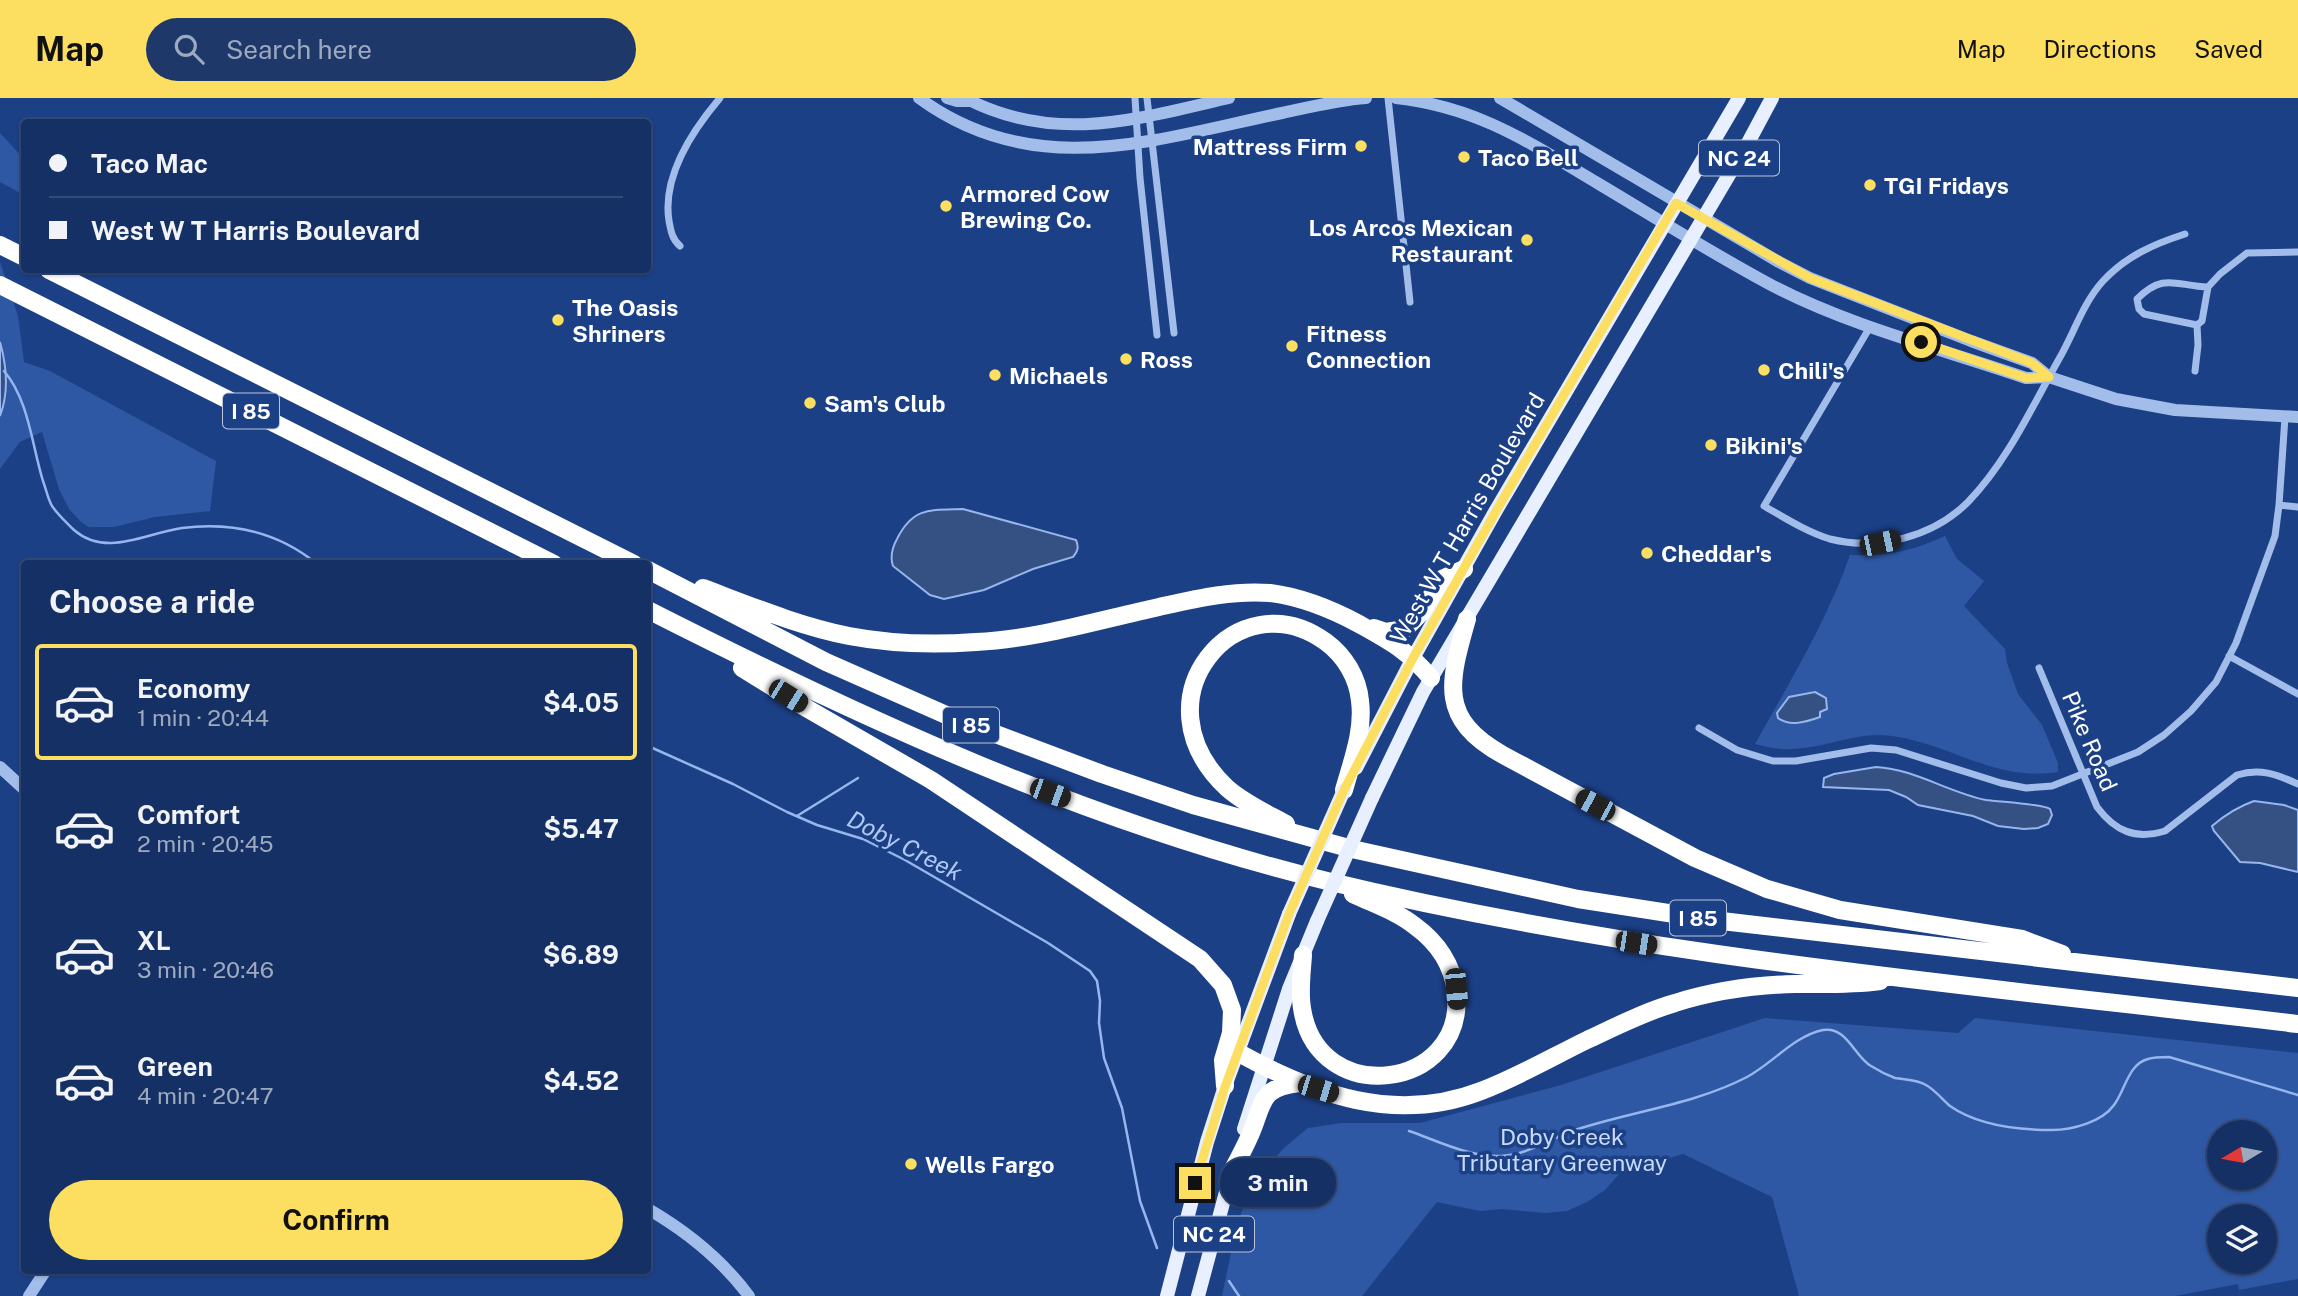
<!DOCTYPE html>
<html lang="en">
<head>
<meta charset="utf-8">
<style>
	body { margin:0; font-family:"Public Sans",sans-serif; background:#1e386a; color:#f1f3f6; height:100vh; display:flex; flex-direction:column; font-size:26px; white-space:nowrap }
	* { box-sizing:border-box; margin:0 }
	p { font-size:23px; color:#9da9bf }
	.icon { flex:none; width:38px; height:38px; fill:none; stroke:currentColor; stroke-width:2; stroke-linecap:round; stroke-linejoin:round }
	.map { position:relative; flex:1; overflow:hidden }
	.sheet { position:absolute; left:21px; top:462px; width:630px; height:714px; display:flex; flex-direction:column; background:#153064; border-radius:7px; box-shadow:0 2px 5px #0004,0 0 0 2px #344b78 }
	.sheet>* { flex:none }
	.hud { position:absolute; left:21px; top:21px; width:630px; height:154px; border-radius:7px; box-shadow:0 2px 5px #0004,0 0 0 2px #344b78; display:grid; align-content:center; height:154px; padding:0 28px; background:#153064 }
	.needle { width:46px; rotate:260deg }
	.fabs { position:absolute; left:2207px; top:1022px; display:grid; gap:14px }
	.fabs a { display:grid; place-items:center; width:70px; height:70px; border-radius:50%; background:#153064; box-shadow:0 2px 5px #0004,0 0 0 2px #344b78; font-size:35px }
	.end { position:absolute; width:32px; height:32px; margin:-16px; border:9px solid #fcde61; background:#111; box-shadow:0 0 0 4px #111 }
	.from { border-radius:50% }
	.bubble { position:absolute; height:49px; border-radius:24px; background:#153064; box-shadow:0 2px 5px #0004,0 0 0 2px #344b78; font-size:23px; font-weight:700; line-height:49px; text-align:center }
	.car { position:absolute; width:21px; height:42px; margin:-21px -10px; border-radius:9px; box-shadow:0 0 5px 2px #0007; background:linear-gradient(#222 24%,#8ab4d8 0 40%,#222 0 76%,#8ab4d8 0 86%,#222 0) }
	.hud b { display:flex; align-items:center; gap:24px; height:66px; font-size:26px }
	.hud b+b { border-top:2px solid #344b78 }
	.hud i { width:18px; height:18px; background:#f1f3f6 }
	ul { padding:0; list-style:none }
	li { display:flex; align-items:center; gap:21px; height:116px; margin:0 14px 10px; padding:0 14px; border:4px solid transparent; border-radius:7px }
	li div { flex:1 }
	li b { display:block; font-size:26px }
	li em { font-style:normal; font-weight:700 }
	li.current { border-color:#fcde61 }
	li>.icon { width:63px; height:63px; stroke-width:1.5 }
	h2 { padding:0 28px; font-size:32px; line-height:84px }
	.primary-button { display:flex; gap:14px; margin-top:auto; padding:14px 28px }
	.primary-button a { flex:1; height:80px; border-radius:42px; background:#fcde61; color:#111; font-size:28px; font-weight:700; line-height:80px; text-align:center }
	header { display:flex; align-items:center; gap:42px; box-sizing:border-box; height:98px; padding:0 35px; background:#fcde61; color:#111 }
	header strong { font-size:33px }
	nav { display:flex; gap:38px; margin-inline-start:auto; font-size:24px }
	.search { width:490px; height:63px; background:#1e386a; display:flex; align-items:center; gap:18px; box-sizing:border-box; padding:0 24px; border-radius:38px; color:#9da9bf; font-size:26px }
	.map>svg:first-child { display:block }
	.green { fill:#2f58a4; fill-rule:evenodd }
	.water { fill:#355083; stroke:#96b6ed; stroke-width:2 }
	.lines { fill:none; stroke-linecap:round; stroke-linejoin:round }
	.stream { stroke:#96b6ed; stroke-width:2.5 }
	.minor { stroke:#a3bdeb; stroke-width:7 }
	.tertiary { stroke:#a3bdeb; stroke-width:12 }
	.primary { stroke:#e8efff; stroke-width:14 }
	.motorway { stroke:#fff; stroke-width:18 }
	.primary-bridge { stroke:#e8efff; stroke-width:14 }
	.route { stroke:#fcde61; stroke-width:9 }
	.poi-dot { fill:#fcde61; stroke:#1c4086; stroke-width:2.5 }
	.labels { text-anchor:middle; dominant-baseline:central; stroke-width:7; stroke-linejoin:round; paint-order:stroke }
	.shield { fill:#1c4086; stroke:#bbc6db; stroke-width:2 }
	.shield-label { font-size:21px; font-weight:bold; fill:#fff }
	.poi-label { font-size:23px; font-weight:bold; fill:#fff; stroke:#1c4086; text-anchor:start }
	.street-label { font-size:23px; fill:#fff; stroke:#1c4086 }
	.park-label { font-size:23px; fill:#c8daf8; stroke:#1c4086 }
	.water-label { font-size:24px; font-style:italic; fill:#afc7f3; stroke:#1c4086 }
</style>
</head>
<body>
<header>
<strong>Map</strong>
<div class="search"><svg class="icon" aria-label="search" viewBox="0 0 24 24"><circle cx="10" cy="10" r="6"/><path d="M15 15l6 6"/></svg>Search here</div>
<nav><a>Map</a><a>Directions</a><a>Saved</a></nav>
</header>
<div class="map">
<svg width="2298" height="1198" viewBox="0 0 2298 1198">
	<rect width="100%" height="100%" fill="#1c4086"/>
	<!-- green -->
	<path class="green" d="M0,35L24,61V97L0,84Z
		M0,164L18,218L24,264L50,273L216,363L210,413L155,419L114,429H89L81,424L69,411L59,391L42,334L20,344L0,371Z
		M1945,438L1957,461L1984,483L1964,508L2005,551L2007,565L2018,596L2042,627L2058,665V674C1995,684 1951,646 1892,638C1858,633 1826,650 1792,651C1780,652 1767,649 1755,646C1789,585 1827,523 1850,457C1885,459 1913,453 1945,438Z
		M1765,920L1958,935L1975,920L2298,955V1181L2239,1192L2238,1186L2175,1198H1799L1772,1099L1683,1056L1620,1075L1605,1092L1587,1104L1567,1113L1545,1115L1502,1111L1480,1113L1437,1104L1362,1198H1222L1237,1126L1254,1082L1284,1050L1308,1030L1341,1025H1420L1561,987ZM2219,1034H2264V1080H2219ZM2219,1118H2264V1164H2219Z"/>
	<!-- water -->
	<path class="water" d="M0,244C7,269 9,294 0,318Z
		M963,411L1076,442C1079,449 1078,453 1073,459L1033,471L984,492L944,501L930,497L893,468C890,459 892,450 897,441C913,409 930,412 963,411Z
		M1815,594L1826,600L1827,611L1820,614V619C1806,624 1790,629 1778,620L1777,615L1789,599Z
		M1876,669C1915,671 1947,694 1986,702C2000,704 2043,706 2050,711L2052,717L2048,726L2038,730L2024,731L1998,728L1973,718L1918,707L1906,699L1889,692L1823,689L1824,680L1834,676Z
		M2254,703L2284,707L2298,712V774L2260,765L2240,764L2214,733L2212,728C2226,716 2237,709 2254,703Z"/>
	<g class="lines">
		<!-- stream -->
		<path class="stream" d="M4,273C29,302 32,348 43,383C46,391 48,401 52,408C58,417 67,425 74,432C106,460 146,435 182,430C231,424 278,434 317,466
			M648,648L733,686L787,714L817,727L863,741L905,762L1048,845L1090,873L1097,883L1100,903L1099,925L1104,960L1122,1010L1140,1103L1157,1150
			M797,718L858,680
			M1409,1033C1438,1043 1469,1059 1500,1058C1528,1057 1549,1041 1575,1032C1632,1013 1693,1007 1747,979C1773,965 1794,938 1823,932C1847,928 1854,958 1871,968C1879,973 1887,977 1895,980C1906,982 1916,981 1926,987C1935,992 1942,1001 1950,1008C1977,1027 2019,1032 2052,1032C2072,1032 2102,1024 2114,1007C2125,993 2128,966 2148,961C2154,959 2162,959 2169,959L2298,997
			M1229,1183L1239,1198"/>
		<!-- minor -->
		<path class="minor" d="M1135,0L1140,80L1157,237
			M1147,0L1174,235
			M1388,0L1410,204
			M680,148C672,141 671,133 669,123C662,79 692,33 720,0
			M2208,189C2176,188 2164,174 2137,201L2139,211L2144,216L2197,227L2202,223L2208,189L2220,176L2247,155L2298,154
			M1870,229L1764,408C1785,420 1807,434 1830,441C1878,453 1933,439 1968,404C2007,364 2032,309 2059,261C2074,235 2083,205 2103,183C2126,158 2154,146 2185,136
			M2195,273L2198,247L2197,227
			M2279,407L2298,409
			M2229,558L2298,596
			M2039,570L2097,709C2115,733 2135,742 2165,733L2237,677C2260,670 2276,676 2298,686
			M1699,630L1737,652L1773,663H1796L1871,650L1896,652L2001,685L2026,690L2052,688L2138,654L2164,637L2191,613L2216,584L2236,545L2275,438L2279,407L2285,319"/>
		<!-- tertiary -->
		<path class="tertiary" d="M919,0C1035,85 1156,41 1282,15C1310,9 1338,2 1366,0
			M947,0L957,3H971
			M965,0C1055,47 1137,21 1229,0
			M1396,0C1478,9 1530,45 1599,86C1656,120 1713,156 1773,188C1852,229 1942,251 2026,280L2049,279
			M1500,0L1779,164L1810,180L1971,243L2032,265L2049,279L2116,301L2175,312L2298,319
			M0,669L24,691
			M648,1111C686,1133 722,1162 749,1198
			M29,1198L46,1172"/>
		<!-- primary -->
		<path class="primary" d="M1356,670L1413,560L1495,414L1739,0
			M1372,700L1423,594L1749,43L1772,0
			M1244,1031L1289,891L1317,823
			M1167,1198L1207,1044L1225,988L1289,816
			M1198,1198L1233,1068"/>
		<!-- motorway -->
		<path class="motorway" d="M0,147L24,159
			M49,172L634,466
			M0,187L554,466
			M648,472L826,564L953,620L1102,676L1193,707L1352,751L1578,801L1713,822L2298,890
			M703,490C751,508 799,528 849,538C891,546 934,547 976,544C1038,541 1099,522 1159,509C1195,501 1232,492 1270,495C1302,499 1331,511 1359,526C1391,544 1407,552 1431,580
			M648,512C865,622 1089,725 1327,783C1645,860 1973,887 2298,926
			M1467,521C1449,584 1438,621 1503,657L1695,760L1767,791L1840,812L2022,841L2062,856
			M1374,530L1386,534L1405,531L1421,515L1442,481L1464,471
			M742,570L808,611L931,682L1200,861L1223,887L1232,912L1231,935L1223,962L1225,988
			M1286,726C1266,715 1244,705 1227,690C1133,602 1237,479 1326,544C1345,558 1358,580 1360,603C1364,633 1352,663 1344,692
			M1303,857C1302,874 1299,893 1302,910C1317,1012 1466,992 1456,895C1453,867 1437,844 1415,828C1398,814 1374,806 1353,796
			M1239,955C1315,997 1396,1026 1481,993C1518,979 1552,959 1587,942C1615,929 1644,914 1675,905C1713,893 1755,887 1795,886C1823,886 1851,887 1880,883
			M1231,1075C1238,1062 1245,1049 1251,1035C1264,1004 1260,989 1300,985"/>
		<!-- primary-bridge -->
		<path class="primary-bridge" d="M1289,816L1344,692
			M1317,823L1372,700"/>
	</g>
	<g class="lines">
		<!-- route -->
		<path class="route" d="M1195,1085L1225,989L1289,816L1344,692L1413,560L1499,408L1676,105L1810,180L2032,265L2049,279L2026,280L1921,244"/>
	</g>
	<!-- markers -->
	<g class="poi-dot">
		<circle cx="1361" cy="48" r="7"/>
		<circle cx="1464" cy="59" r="7"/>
		<circle cx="1870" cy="87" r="7"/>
		<circle cx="946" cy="108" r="7"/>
		<circle cx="1527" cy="142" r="7"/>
		<circle cx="558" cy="222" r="7"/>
		<circle cx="1292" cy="248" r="7"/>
		<circle cx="1126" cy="261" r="7"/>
		<circle cx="1764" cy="272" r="7"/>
		<circle cx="995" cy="277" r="7"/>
		<circle cx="810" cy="305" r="7"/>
		<circle cx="1711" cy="347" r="7"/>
		<circle cx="1647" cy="455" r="7"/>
		<circle cx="911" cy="1066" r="7"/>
	</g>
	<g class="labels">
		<!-- shield labels -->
		<g class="shield">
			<rect x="1699" y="42.5" width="80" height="35" rx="5"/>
			<rect x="223" y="295.5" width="56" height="35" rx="5"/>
			<rect x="943" y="609.5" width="56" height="35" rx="5"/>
			<rect x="1670" y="802.5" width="56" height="35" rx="5"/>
			<rect x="1174" y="1118.5" width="80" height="35" rx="5"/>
		</g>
		<g class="shield-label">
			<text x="1739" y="60">NC 24</text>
			<text x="251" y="313">I 85</text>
			<text x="971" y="627">I 85</text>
			<text x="1698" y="820">I 85</text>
			<text x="1214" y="1136">NC 24</text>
		</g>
		<!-- poi labels -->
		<g class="poi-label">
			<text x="1347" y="48" text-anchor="end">Mattress Firm</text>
			<text x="1478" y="59">Taco Bell</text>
			<text x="1884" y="87">TGI Fridays</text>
			<text x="960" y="95">Armored Cow<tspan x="960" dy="26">Brewing Co.</tspan></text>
			<text x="1513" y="129" text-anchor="end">Los Arcos Mexican<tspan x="1513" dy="26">Restaurant</tspan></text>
			<text x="572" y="209">The Oasis<tspan x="572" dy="26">Shriners</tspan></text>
			<text x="1306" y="235">Fitness<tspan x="1306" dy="26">Connection</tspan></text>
			<text x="1140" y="261">Ross</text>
			<text x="1778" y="272">Chili's</text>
			<text x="1009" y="277">Michaels</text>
			<text x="824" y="305">Sam's Club</text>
			<text x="1725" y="347">Bikini's</text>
			<text x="1661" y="455">Cheddar's</text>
			<text x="925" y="1066">Wells Fargo</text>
		</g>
		<!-- street labels -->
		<g class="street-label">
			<text transform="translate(1467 420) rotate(-60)">West W T Harris Boulevard</text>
			<text transform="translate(2090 643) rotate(67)">Pike Road</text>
		</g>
		<!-- park labels -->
		<g class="park-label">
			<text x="1562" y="1038">Doby Creek<tspan x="1562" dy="26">Tributary Greenway</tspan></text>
		</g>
		<!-- water labels -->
		<g class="water-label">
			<text transform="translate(905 747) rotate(27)">Doby Creek</text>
		</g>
	</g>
</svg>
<div class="fabs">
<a><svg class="needle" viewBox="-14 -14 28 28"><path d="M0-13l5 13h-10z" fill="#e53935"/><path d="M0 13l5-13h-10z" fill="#9da9bf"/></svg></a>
<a><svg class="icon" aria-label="layers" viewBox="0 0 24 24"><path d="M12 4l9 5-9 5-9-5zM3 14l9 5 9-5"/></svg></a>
</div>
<i class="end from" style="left:1921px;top:244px"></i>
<i class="end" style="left:1195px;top:1085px"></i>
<div class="bubble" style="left:1220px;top:1060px;width:116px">3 min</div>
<i class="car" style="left:1880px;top:445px;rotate:78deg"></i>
<i class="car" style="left:788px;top:598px;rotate:122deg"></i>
<i class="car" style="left:1050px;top:695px;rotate:110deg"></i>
<i class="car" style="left:1595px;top:707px;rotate:298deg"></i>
<i class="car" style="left:1636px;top:845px;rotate:99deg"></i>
<i class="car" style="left:1456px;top:891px;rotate:175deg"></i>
<i class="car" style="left:1318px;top:991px;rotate:107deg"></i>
<div class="hud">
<b><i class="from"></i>Taco Mac</b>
<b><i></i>West W T Harris Boulevard</b>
</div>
<section class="sheet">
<h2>Choose a ride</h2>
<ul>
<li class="current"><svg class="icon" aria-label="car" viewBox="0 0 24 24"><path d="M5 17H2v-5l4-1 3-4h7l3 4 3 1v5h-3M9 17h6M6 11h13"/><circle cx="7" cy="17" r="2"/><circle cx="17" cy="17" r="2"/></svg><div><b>Economy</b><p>1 min · 20:44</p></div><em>$4.05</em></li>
<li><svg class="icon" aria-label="car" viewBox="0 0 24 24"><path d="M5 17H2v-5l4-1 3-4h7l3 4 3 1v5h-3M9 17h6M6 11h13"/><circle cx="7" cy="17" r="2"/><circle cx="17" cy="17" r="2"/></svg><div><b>Comfort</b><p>2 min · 20:45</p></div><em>$5.47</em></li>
<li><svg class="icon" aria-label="car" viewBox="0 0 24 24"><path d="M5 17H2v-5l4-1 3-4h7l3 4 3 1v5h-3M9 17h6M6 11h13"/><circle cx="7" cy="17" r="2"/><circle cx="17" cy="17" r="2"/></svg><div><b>XL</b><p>3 min · 20:46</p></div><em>$6.89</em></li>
<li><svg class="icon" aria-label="car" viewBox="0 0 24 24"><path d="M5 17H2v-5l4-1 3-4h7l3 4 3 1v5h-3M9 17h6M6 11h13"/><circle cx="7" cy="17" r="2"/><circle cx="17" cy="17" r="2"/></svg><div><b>Green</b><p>4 min · 20:47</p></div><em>$4.52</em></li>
</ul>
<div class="primary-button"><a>Confirm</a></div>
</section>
</div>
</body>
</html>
